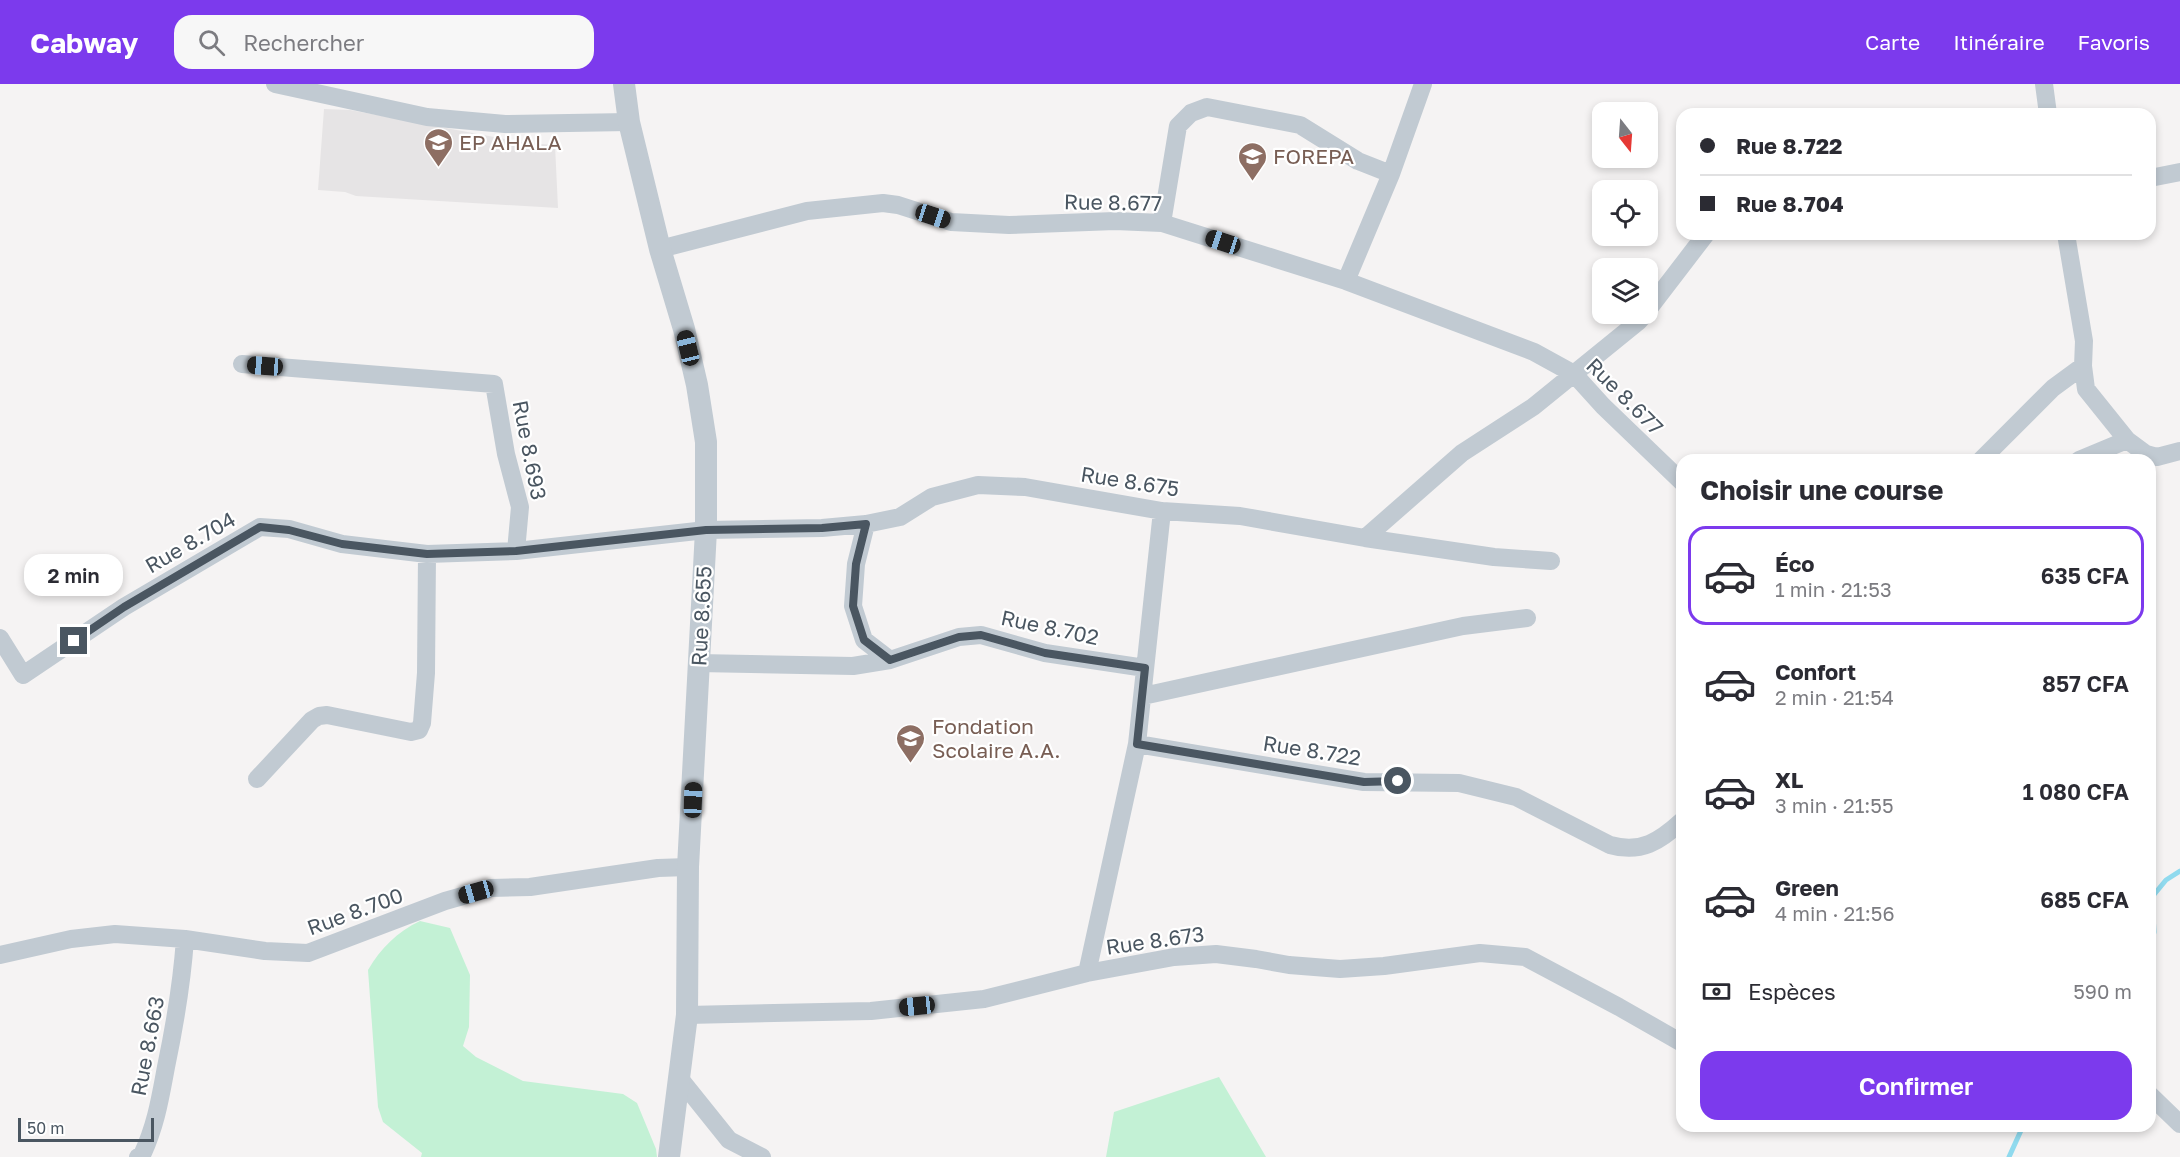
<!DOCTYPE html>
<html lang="fr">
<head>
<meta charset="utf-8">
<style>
	body { margin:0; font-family:"Golos Text",sans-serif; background:#f7f7f7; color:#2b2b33; height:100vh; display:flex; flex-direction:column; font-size:22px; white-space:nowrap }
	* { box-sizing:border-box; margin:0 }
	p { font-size:20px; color:#7c7c81 }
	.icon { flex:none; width:33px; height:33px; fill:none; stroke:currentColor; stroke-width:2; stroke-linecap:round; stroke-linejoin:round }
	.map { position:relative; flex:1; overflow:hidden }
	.drawer { position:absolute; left:1676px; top:370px; width:480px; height:678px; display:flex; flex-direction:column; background:#fff; border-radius:18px; box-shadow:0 3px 9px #0003 }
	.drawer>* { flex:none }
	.guide { position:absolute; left:1676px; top:24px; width:480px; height:132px; border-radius:18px; box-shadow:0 3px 9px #0003; display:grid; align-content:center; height:132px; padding:0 24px; background:#fff }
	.needle { width:39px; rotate:163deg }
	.fabs { position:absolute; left:1592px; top:18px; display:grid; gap:12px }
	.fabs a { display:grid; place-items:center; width:66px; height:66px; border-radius:12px; background:#fff; box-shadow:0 3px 9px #0003; font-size:30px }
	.scale { position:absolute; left:18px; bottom:15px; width:136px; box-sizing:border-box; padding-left:6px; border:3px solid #4a5661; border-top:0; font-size:16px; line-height:21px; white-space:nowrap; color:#4a5661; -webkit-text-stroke:4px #fff; paint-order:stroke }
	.end { position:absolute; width:27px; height:27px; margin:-14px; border:8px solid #4a5661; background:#fff; box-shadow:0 0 0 3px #fff }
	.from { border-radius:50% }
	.bubble { position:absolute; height:42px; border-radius:18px; background:#fff; box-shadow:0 3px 9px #0003; font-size:20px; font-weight:600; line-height:42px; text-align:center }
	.car { position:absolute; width:18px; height:36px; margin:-18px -9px; border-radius:8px; box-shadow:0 0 4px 2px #0007; background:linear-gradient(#222 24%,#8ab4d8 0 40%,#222 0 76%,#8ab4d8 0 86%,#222 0) }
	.guide b { display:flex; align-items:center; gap:21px; height:57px; font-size:22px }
	.guide b+b { border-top:2px solid #e1e1e2 }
	.guide i { width:15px; height:15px; background:#2b2b33 }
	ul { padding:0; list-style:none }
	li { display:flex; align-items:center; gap:18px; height:99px; margin:0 12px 9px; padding:0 12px; border:3px solid transparent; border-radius:18px }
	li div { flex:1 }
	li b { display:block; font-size:22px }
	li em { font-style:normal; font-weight:600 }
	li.current { border-color:#7c3aed }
	li>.icon { width:54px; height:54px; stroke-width:1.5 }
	h2 { padding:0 24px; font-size:27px; line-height:72px }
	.pay { display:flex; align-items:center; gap:15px; height:66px; padding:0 24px; font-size:22px }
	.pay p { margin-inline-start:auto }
	.button { display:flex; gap:12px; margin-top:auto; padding:12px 24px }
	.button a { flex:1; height:69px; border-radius:18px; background:#7c3aed; color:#fff; font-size:24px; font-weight:600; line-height:69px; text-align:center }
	header { display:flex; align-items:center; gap:36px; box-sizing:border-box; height:84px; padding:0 30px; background:#7c3aed; color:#fff }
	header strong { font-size:28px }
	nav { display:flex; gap:33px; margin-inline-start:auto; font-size:21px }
	.search { width:420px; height:54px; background:#f7f7f7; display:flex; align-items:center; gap:15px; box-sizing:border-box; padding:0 21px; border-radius:18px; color:#7c7c81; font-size:22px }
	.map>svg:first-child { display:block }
	.education { fill:#e6e4e5 }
	.green { fill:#c3f1d5 }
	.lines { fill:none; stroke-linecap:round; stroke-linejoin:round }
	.stream { stroke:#90daee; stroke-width:5 }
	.minor { stroke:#c1cad2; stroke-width:18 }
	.tertiary { stroke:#c1cad2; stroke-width:22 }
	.route { stroke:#4a5661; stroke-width:8 }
	.labels { text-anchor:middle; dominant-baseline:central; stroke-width:4.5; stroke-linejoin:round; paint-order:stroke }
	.education-label { font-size:21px; fill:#785e54; stroke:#fff; text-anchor:start }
	.street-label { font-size:21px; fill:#4a5661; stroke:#fff }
</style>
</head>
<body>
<header>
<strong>Cabway</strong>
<div class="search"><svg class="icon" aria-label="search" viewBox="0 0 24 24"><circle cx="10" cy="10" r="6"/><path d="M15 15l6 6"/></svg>Rechercher</div>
<nav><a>Carte</a><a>Itinéraire</a><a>Favoris</a></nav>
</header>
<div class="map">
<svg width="2180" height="1073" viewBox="0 0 2180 1073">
	<rect width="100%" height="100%" fill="#f5f3f3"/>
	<!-- education -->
	<path class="education" d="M324,25L350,26L526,59L555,61L558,124L356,112L345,108L318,106Z"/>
	<!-- green -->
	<path class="green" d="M420,837L450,844L470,891L469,943L463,962L476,973L523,997L623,1010L637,1019L656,1065L657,1073H421L422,1069L383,1038L378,1023L368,886C381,864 397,848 420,837Z
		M1219,993L1266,1073H1106L1114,1028Z"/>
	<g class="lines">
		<!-- stream -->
		<path class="stream" d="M2150,866L2154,848L2152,813L2166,796L2180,787
			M2009,1073L2023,1042"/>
		<!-- minor -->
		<path class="minor" d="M275,0L427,33L505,40L629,38
			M2044,0L2048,30
			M2150,94L2180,88
			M1162,139L1178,42L1191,29L1207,23L1300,41L1358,77L1391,90
			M2066,150L2084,257L2083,282L2086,305L2127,356L2146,370L2157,373L2180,367
			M660,165L807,127L883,119L898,121L951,138L1009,141L1115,137L1162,139L1346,197L1534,268L1574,290L1603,322L1682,398
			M1346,197L1391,90L1423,0
			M1647,227L1706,150
			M242,280L494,300L506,370L520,423L516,467L706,446L822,444L866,440L900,433L932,413L978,401L1025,403L1162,427L1240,432L1365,454L1494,473L1551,477
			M1981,376L2053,304L2083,282
			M2079,376L2127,356
			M866,440L856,480L853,522L864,556L890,576
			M1365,454L1462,369L1533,323L1639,237L1645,230
			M0,554L23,591L124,523L260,443L289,445L342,460L427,470L516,467
			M698,579L853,582L890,576L959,553L981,551L1045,569L1145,584
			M1143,612L1463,542L1527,534
			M1137,660L1364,698L1459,699L1516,713L1610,761C1641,770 1660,757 1682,737
			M257,695L312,636L319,632L327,631L411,648L419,646L422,639L426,589L427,470
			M0,871L71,855L115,850L185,855L265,867L308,869L445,817L491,804L530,803L658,784L688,783
			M1087,889L1137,660L1162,427
			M687,931L871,927L984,915L1087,889L1174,873L1216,870L1256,875L1289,881L1340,885L1384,882L1480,869L1525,873L1619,923L1682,959
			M680,995L729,1056L762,1073
			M2150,1011L2180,1040
			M138,1073L142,1071C156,1041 160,1015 166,983C175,940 182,898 185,855"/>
		<!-- tertiary -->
		<path class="tertiary" d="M624,0L629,38L660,165L684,245L697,301L706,358V446L688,783L687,931L669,1073"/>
	</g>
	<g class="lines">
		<!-- route -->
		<path class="route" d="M74,557L124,523L260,443L289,446L342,460L427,470L516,467L706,446L822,444L866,440L856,480L853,522L864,556L890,576L959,553L981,551L1045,569L1145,584L1137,660L1364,698L1398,697"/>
	</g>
	<!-- icons -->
	<defs>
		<symbol id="school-pin" viewBox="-11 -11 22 30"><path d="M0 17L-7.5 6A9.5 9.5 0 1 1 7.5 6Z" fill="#8d6e63" stroke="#fff"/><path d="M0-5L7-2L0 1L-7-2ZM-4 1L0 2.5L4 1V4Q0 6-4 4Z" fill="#fff"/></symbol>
	</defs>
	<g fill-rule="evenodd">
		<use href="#school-pin" x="422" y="42" width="33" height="45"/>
		<use href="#school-pin" x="1236" y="56" width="33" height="45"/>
		<use href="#school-pin" x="894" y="638" width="33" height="45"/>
	</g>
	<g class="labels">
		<!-- education labels -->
		<g class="education-label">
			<text x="459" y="58">EP AHALA</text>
			<text x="1273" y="72">FOREPA</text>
			<text x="932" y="642">Fondation<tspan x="932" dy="24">Scolaire A.A.</tspan></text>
		</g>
		<!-- street labels -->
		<g class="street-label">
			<text transform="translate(1113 118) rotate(1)">Rue 8.677</text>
			<text transform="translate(1625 312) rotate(45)">Rue 8.677</text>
			<text transform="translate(530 366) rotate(79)">Rue 8.693</text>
			<text transform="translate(1130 397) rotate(9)">Rue 8.675</text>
			<text transform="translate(190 458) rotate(-30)">Rue 8.704</text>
			<text transform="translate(701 532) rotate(-87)">Rue 8.655</text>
			<text transform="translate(1050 543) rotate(12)">Rue 8.702</text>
			<text transform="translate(1312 666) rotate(9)">Rue 8.722</text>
			<text transform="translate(355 827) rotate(-20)">Rue 8.700</text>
			<text transform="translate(1155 856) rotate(-8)">Rue 8.673</text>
			<text transform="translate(147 962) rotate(-79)">Rue 8.663</text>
		</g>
	</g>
</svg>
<div class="fabs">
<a><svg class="needle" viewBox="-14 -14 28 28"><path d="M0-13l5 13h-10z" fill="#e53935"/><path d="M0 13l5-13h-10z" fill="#7c7c81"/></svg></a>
<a><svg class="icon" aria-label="locate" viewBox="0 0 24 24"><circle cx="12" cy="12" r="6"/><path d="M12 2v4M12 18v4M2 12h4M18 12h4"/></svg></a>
<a><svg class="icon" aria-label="layers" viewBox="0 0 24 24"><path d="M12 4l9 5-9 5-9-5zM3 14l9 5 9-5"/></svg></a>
</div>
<div class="scale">50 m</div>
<i class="end from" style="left:1398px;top:697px"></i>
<i class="end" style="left:74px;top:557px"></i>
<div class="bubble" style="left:24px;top:470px;width:99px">2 min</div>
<i class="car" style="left:933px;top:132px;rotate:108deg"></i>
<i class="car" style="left:1223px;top:158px;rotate:288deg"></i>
<i class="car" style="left:688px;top:264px;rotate:346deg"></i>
<i class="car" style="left:265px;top:282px;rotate:274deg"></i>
<i class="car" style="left:693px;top:716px;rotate:2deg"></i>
<i class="car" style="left:476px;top:808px;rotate:254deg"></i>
<i class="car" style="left:917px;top:922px;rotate:264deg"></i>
<div class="guide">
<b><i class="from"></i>Rue 8.722</b>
<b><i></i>Rue 8.704</b>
</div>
<section class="drawer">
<h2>Choisir une course</h2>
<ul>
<li class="current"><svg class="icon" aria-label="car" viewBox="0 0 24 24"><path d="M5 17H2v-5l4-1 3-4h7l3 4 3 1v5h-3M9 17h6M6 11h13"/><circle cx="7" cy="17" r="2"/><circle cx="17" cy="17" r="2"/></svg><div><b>Éco</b><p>1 min · 21:53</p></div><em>635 CFA</em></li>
<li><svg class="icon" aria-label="car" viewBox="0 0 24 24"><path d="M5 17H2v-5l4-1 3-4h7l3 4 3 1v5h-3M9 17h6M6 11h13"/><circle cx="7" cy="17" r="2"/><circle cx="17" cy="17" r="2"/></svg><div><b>Confort</b><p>2 min · 21:54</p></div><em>857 CFA</em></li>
<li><svg class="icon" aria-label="car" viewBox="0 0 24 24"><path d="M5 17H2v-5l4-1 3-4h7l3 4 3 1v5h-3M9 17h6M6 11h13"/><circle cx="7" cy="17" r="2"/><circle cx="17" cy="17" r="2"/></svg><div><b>XL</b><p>3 min · 21:55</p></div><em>1 080 CFA</em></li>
<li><svg class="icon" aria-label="car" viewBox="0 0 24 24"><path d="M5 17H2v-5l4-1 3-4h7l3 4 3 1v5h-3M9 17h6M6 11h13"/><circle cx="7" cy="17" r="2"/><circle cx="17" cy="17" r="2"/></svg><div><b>Green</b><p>4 min · 21:56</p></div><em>685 CFA</em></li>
</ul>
<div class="pay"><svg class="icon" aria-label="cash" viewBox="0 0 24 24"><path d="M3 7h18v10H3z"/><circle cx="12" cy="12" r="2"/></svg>Espèces<p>590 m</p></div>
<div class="button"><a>Confirmer</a></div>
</section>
</div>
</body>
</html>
